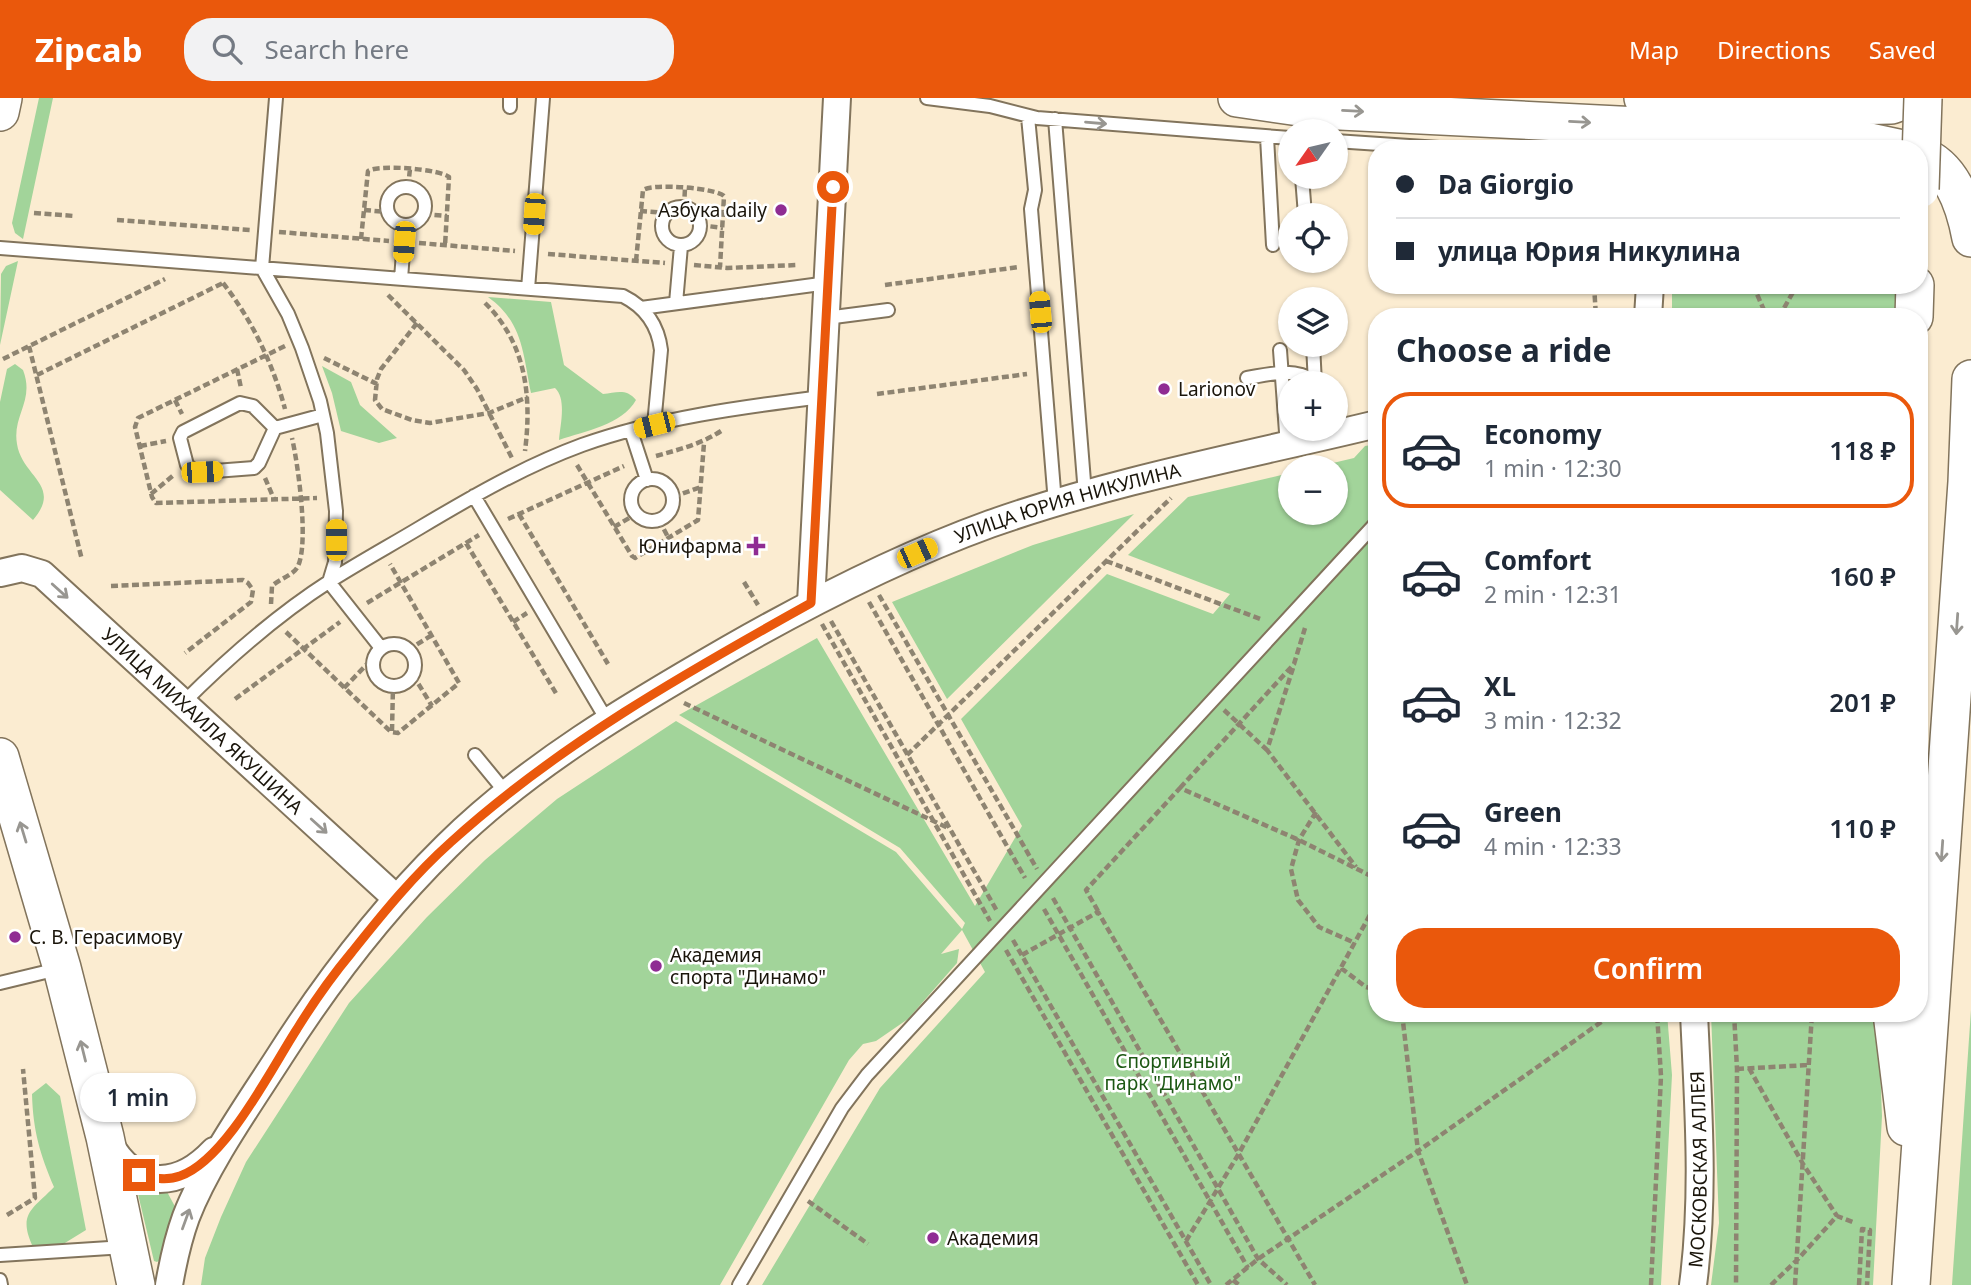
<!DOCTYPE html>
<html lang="en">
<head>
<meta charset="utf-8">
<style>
	body { margin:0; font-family:"Noto Sans",sans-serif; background:#f2f2f3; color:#1f2937; height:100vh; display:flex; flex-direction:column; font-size:26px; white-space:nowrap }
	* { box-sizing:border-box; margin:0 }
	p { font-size:23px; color:#747a83 }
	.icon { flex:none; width:38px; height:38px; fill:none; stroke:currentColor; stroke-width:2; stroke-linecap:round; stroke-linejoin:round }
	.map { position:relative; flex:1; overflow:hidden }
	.side { position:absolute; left:1368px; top:210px; width:560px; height:714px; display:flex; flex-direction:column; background:#fff; border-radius:28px; box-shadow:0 2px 5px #0004 }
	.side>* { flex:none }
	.guide { position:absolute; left:1368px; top:42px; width:560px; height:154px; border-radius:28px; box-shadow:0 2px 5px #0004; display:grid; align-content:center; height:154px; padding:0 28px; background:#fff }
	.needle { width:46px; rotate:236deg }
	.buttons { position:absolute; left:1278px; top:21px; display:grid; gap:14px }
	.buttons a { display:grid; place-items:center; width:70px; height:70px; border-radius:50%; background:#fff; box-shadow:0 2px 5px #0004; font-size:35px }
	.end { position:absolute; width:32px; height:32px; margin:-16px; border:9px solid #ea580c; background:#fff; box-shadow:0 0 0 4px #fff }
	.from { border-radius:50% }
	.bubble { position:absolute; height:49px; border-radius:24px; background:#fff; box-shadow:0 2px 5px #0004; font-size:23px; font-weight:600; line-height:49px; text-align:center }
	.car { position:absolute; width:21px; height:42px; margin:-21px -10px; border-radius:9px; box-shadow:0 0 5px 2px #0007; background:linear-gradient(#f5c518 24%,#345 0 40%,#f5c518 0 76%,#345 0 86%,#f5c518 0) }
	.guide b { display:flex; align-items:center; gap:24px; height:66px; font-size:26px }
	.guide b+b { border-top:2px solid #e0e1e3 }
	.guide i { width:18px; height:18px; background:#1f2937 }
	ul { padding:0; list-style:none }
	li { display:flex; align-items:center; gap:21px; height:116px; margin:0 14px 10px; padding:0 14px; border:4px solid transparent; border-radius:28px }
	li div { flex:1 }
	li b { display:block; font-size:26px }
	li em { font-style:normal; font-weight:600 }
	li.current { border-color:#ea580c }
	li>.icon { width:63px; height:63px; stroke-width:1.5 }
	h2 { padding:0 28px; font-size:32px; line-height:84px }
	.primary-button { display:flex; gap:14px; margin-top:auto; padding:14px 28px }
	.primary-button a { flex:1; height:80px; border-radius:28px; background:#ea580c; color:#fff; font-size:28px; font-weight:600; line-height:80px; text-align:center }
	header { display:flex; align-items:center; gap:42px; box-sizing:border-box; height:98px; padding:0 35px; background:#ea580c; color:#fff }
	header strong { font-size:33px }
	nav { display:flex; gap:38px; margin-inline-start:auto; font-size:24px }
	.search { width:490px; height:63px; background:#f2f2f3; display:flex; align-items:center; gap:18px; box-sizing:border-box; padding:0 24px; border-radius:28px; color:#747a83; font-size:26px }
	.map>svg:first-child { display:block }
	.green { fill:#a2d49a }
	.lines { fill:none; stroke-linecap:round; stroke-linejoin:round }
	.lane-casing { stroke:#82745c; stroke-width:16 }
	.street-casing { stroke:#82745c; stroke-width:30 }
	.secondary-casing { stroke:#82745c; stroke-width:40 }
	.path { stroke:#8e8471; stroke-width:4.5; stroke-dasharray:7 3.5; stroke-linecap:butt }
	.lane { stroke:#fff; stroke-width:12 }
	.street { stroke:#fff; stroke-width:26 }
	.secondary { stroke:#fff; stroke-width:37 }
	.secondary-bridge-casing { stroke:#82745c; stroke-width:40; stroke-linecap:butt }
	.secondary-bridge { stroke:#fff; stroke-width:37 }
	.oneway { stroke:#989691 }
	.route { stroke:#ea580c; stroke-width:9 }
	.poi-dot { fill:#8f2c93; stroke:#fff; stroke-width:2.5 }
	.labels { text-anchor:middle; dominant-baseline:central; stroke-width:5; stroke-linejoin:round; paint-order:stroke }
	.poi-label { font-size:19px; fill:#1a150b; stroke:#fff; text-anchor:start }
	.street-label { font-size:19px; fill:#1a150b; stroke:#fff }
	.park-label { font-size:19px; fill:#1c5813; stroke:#fff }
</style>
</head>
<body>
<header>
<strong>Zipcab</strong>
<div class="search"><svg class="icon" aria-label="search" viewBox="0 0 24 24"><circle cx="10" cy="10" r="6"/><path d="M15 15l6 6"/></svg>Search here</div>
<nav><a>Map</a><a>Directions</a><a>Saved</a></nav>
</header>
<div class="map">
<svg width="1971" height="1187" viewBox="0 0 1971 1187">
	<rect width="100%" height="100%" fill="#fbecd1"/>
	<!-- green -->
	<path class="green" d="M39,0H53L23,141L15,135L12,125Z
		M18,163L0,247L1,176L6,168Z
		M1672,187H1896L1895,219H1672Z
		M488,199L551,204L564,267L603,296C616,295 626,290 636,302C622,327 585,333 559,342C560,328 567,301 555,290L531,295C523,256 523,224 488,199Z
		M15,266L23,272C35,303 12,317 17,346C22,379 63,387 33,422L0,392V304L7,271Z
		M322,268L351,284L360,307L397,340L379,345L341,333L332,295Z
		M1377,346V915H1667L1672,977L1661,1187H762L880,990L985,874L962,832L941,856L959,851L957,865L908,921L876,943L863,946L849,962L720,1187H201L205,1160L221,1119L246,1064L349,905L427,819L485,762L557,701L676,623L896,754L962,831L965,825L900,750L679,617L817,540L975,808L1022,728L961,621L1107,476L1213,516L1230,496L1128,457L1188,399L1290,375V415H1335V369H1316L1354,360L1365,348Z
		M1134,416L947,601L892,504L1033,447Z
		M1971,912V1187H1952Z
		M1711,915H1878L1882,1018L1873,1187H1711L1719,1125Z
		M46,985L60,998L86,1132L60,1148L32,1147C18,1115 33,1111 54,1089C40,1056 33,1033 32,996Z
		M141,1089L165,1090L179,1116L160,1162L157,1164L154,1163L137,1092Z"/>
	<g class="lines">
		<defs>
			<path id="lane" d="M276,0L262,170L288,216L302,250L320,303L327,335L336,413L335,464L329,484L381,550
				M927,0L990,8L1037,20L1290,40
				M510,9V0
				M1028,19L1035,92L1031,111L1055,405
				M1055,21L1085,396
				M1267,39L1273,147
				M1335,43L1454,51
				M1302,79L1305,117
				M387 108a19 19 0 1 1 38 0a19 19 0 1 1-38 0Z
				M662 128a19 19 0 1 1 38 0a19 19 0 1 1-38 0Z
				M0,150L623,198C645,209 658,227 661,252L654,327
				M401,181L405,128
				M528,191L543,0
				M676,205L681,148
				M641,210L828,185
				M826,220L888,212
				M1313,247L1315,285
				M1280,252L1287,348
				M1247,280C1271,276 1293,269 1315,283
				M275,330L259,365L254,370L202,374H196L187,367L180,340L183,334L240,305L253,308L275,330L323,317
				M631,333L647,382
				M631 402a21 21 0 1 1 42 0a21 21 0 1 1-42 0Z
				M474,398L608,624
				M373 567a21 21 0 1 1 42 0a21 21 0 1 1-42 0Z
				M183,605C228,560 277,517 330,483C360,464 391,447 421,429C473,398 525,368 582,347C658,320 742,309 822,299
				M475,657L507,696
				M0,885L58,871
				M0,1157L125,1149
				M0,1182L1,1187
				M739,1187L842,1010L867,977L1377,424"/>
			<g id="street">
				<path d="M1648,219L1650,187"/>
				<path id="s1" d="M0,475L22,470L42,476L396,800"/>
				<path d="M811,505L837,0"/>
				<path d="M109,1045C136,1093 179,1090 214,1053"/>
				<path id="s2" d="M169,1187C173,1164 178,1141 186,1119C207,1065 249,1006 281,956C329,881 383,811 447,748C528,668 630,608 729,551C813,503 899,459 990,426C1114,382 1249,357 1377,326"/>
				<path id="s3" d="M1693,1187C1705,1096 1698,1006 1694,915"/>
			</g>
			<path id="secondary" d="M1237,0L1320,12L1842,38L1903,51
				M1643,0L1846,8L1891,7L1911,0
				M0,14L3,0
				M1920,57C1953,69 1965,108 1971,140
				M1914,219L1915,187
				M0,659L62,870L105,1039L136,1187
				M1892,915L1906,1029
				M1911,1187L1967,384L1971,281"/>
		</defs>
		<!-- lane casing -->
		<use href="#lane" class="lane-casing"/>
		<!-- street casing -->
		<use href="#street" class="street-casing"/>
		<!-- secondary casing -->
		<use href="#secondary" class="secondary-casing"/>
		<!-- path -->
		<path class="path" d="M408,89L410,71
			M684,109L685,90
			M364,112L387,114
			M640,113L666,115
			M34,115L74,118
			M424,116L447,118
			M117,122L250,132
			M700,127L723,130
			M279,134L389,143
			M361,141L368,73C378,66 440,71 449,79L445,148
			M419,145L515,153
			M548,156L665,165
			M636,163L643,92C653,85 716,90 724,98L720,169
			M694,167L727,170L798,167
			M223,185C252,222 273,266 285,311
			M885,187L1019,169
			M1594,187L1596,219
			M1753,187L1767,219
			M388,197L464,272L477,291L512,360
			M485,205C526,245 532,298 525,353
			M1779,219L1797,187
			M417,225L381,271L377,281L375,302L382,311L412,322L430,325L489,315L528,299
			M29,248L82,462
			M285,248L138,320L135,329L152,399L156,405L317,400
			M324,260L377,286
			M3,261L165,181
			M237,271L241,290
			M37,277L223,185
			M877,296L1027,276
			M175,302L182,316
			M140,348L166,343
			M656,358C681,351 704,345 724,331
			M577,367L632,458L635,460L698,422L704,345
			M265,380L274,401
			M151,396L175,376
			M673,399L701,389
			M519,416L608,566
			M508,421L624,368
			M659,422L669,441
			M614,429L636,416
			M466,445L557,597
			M1106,463L1263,522
			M744,484L758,507
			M111,488L243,482L248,485L253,492L251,504L185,555
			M879,497L1037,771
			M869,504L1025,780
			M367,505L479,437
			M271,506L272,488C279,481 294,477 298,468C309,444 298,366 292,340
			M831,523L997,813
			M513,524L527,515
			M822,526L990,823
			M286,534L391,634L398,635L459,585L390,466
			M408,552L432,537
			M1293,570L1267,652L1356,769
			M413,577L432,608
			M344,590L370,563
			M235,601L340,524
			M684,605L948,730
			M1224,612L1267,652
			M392,633L393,588
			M907,657L1171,400
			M1180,690L1294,566L1305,530
			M1316,714L1299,742L1291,771L1298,802L1319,829L1355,845
			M1053,800L1258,1161L1287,1187
			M1044,811L1248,1170
			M1098,813L1086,792L1180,690L1299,742L1377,781
			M1013,842L1211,1187
			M1006,852L1198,1187
			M1022,857L1098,814L1315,1187
			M1341,870L1366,889L1377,892
			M1402,915L1418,1053L1467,1187
			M1734,915L1737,971L1736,1187
			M1749,970L1803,1066L1837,1118
			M1737,971L1808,967
			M808,1103L868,1146
			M7,1117L35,1100L23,971
			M1186,1143L1238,1057L1377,804
			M1233,1182L1239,1187
			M1226,1187L1258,1161L1418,1053L1614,915
			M1651,1187L1661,978L1657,915
			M1771,1187L1798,1161L1837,1118L1855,1125
			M1795,1187L1812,915
			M1859,1187L1862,1131L1870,1132L1867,1187"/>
		<!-- lane -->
		<use href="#lane" class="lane"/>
		<!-- street -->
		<use href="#street" class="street"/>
		<!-- secondary -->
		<use href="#secondary" class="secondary"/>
		<defs>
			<path id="secondary-bridge" d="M1920,91L1923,0"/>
		</defs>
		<!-- secondary-bridge casing -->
		<use href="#secondary-bridge" class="secondary-bridge-casing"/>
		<!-- secondary-bridge -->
		<use href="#secondary-bridge" class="secondary-bridge"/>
	</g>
	<!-- one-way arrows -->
	<defs><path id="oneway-shaft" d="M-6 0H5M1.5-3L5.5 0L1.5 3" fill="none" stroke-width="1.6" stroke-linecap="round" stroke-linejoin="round" transform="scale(1.75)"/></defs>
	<g class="oneway">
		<use href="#oneway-shaft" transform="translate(1353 13) rotate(3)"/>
		<use href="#oneway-shaft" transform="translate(1580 24) rotate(3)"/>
		<use href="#oneway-shaft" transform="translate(1096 25) rotate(5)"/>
		<use href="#oneway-shaft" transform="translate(60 493) rotate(42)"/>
		<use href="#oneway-shaft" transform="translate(1957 526) rotate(94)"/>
		<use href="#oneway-shaft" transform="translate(319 728) rotate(42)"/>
		<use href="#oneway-shaft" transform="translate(23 734) rotate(-107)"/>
		<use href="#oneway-shaft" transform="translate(1942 753) rotate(94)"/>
		<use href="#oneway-shaft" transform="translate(83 953) rotate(-104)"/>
		<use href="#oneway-shaft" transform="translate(186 1121) rotate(-70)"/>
	</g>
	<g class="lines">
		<!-- route -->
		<path class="route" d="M139,1077C152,1080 167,1083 180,1078C226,1062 271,971 297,931C313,905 332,878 352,854C383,815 414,777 451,744C558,647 685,575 811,505L833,89"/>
	</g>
	<!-- markers -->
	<g class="poi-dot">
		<circle cx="781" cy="112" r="7"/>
		<circle cx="1164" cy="291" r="7"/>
		<path d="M752.5 437.5h7v7h7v7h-7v7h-7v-7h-7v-7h7z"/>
		<circle cx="15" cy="839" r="7"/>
		<circle cx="656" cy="868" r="7"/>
		<circle cx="933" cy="1140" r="7"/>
	</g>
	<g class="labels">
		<!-- poi labels -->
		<g class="poi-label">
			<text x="767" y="112" text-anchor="end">Азбука daily</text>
			<text x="1178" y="291">Larionov</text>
			<text x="742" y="448" text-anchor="end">Юнифарма</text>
			<text x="29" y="839">С. В. Герасимову</text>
			<text x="670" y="857">Академия<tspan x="670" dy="22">спорта "Динамо"</tspan></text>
			<text x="947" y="1140">Академия</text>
		</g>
		<!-- street labels -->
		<g class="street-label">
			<text stroke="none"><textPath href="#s2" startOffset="1241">УЛИЦА ЮРИЯ НИКУЛИНА</textPath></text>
			<text stroke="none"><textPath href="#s1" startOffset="261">УЛИЦА МИХАИЛА ЯКУШИНА</textPath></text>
			<text stroke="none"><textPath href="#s3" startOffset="116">МОСКОВСКАЯ АЛЛЕЯ</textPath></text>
		</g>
		<!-- park labels -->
		<g class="park-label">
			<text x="1173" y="963">Спортивный<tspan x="1173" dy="22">парк "Динамо"</tspan></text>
		</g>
	</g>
</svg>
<div class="buttons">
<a><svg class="needle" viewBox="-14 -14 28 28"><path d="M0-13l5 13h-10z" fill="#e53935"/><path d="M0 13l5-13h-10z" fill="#747a83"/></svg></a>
<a><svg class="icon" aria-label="locate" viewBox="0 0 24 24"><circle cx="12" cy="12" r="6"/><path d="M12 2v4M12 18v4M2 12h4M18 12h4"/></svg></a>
<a><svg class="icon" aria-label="layers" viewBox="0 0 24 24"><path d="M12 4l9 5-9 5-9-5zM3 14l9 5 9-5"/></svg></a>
<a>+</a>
<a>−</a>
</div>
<i class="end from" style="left:833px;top:89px"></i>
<i class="end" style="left:139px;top:1077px"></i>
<div class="bubble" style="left:80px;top:975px;width:116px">1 min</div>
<i class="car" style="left:534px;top:116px;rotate:184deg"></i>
<i class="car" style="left:404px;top:144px;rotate:184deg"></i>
<i class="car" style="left:1040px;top:214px;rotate:355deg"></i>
<i class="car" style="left:654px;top:327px;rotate:256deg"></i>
<i class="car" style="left:202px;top:374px;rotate:88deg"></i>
<i class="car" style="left:336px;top:442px;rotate:0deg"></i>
<i class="car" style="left:917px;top:455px;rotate:66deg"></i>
<div class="guide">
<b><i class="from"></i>Da Giorgio</b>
<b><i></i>улица Юрия Никулина</b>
</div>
<section class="side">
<h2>Choose a ride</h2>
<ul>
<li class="current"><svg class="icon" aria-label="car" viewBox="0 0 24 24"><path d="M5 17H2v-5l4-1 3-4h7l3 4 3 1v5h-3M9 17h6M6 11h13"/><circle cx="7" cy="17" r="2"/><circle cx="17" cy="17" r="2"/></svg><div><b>Economy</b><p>1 min · 12:30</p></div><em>118 ₽</em></li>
<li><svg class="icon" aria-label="car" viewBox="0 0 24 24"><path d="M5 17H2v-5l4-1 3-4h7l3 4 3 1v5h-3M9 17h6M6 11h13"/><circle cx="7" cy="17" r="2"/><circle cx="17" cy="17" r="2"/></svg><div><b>Comfort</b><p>2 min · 12:31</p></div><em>160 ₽</em></li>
<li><svg class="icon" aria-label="car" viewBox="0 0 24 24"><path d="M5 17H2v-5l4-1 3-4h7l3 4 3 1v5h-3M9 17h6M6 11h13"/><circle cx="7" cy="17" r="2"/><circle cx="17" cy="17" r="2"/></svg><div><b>XL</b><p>3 min · 12:32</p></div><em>201 ₽</em></li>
<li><svg class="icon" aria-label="car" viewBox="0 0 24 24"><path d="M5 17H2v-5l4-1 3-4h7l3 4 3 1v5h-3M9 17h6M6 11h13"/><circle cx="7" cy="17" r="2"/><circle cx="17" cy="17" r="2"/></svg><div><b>Green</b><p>4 min · 12:33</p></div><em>110 ₽</em></li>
</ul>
<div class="primary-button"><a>Confirm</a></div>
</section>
</div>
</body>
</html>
